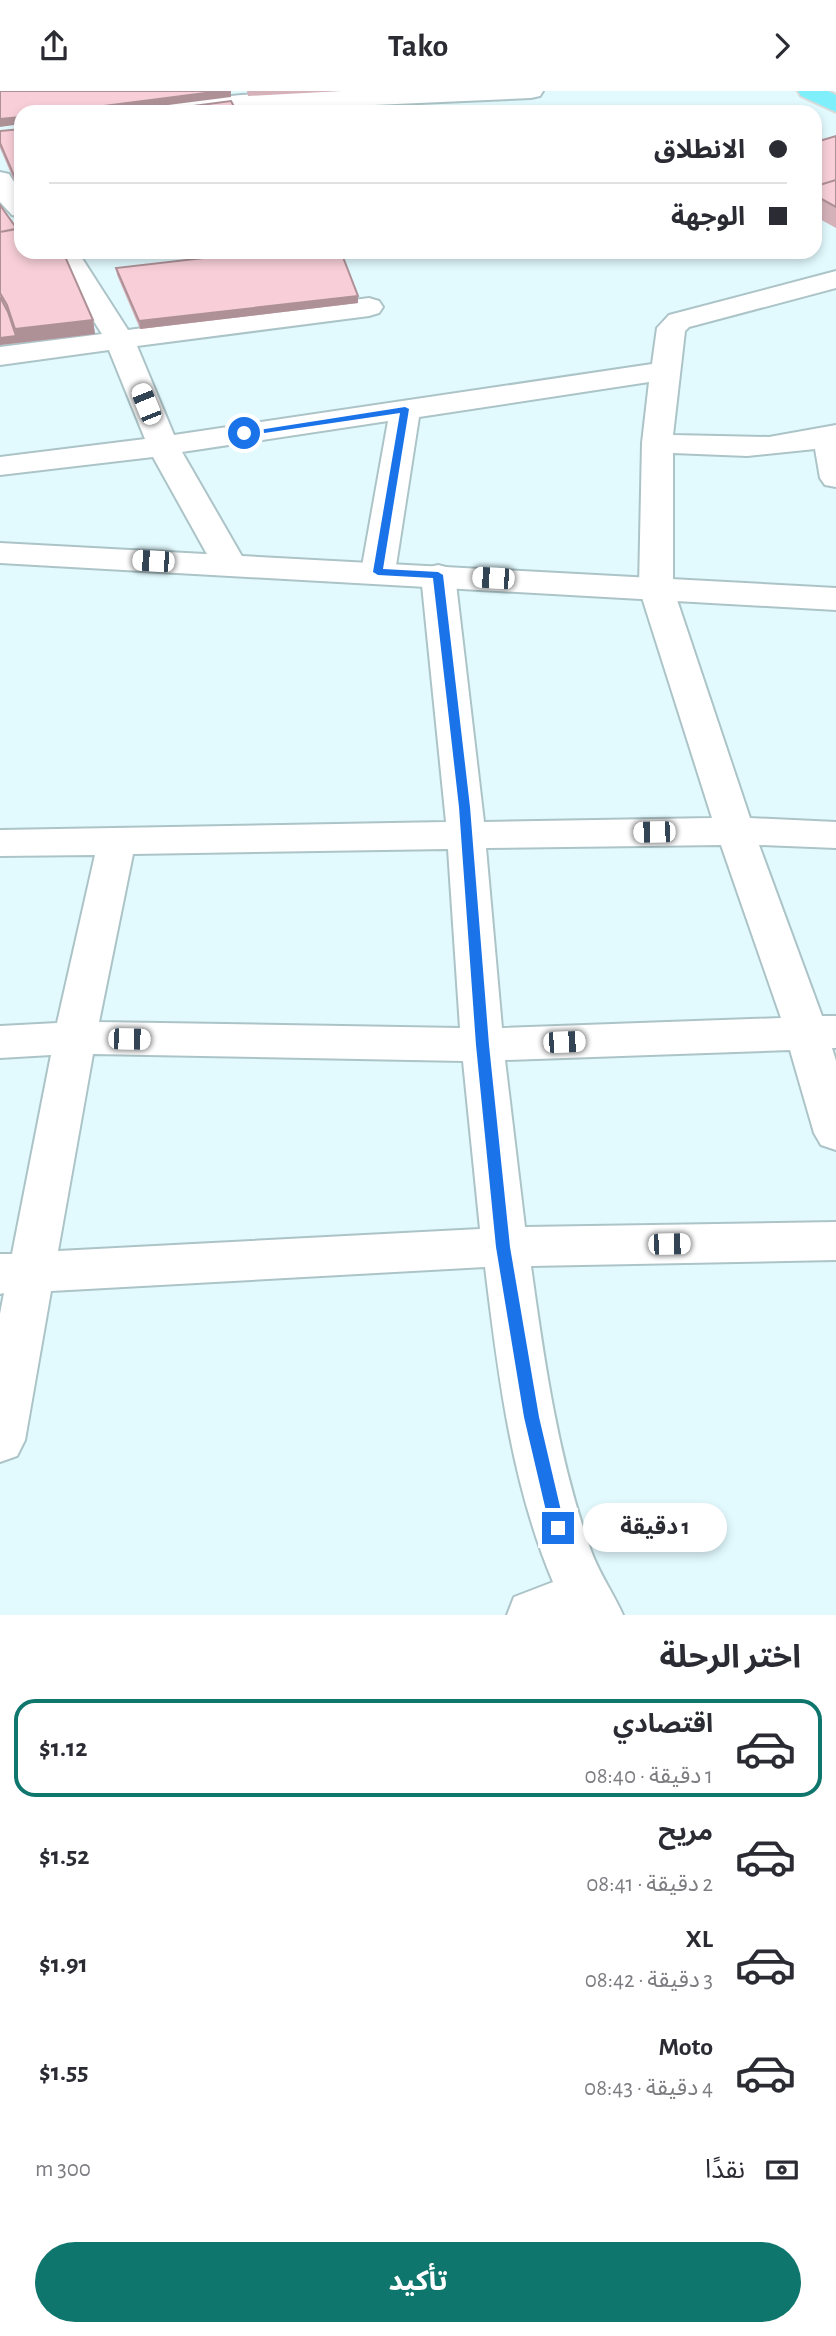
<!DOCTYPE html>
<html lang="ar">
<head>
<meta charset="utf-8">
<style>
	body { margin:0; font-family:"Alegreya Sans","Noto Sans Arabic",sans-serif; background:#f2f2f3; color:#2b2b33; direction:rtl; height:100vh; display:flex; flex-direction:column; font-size:26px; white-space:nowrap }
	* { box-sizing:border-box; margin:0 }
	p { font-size:23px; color:#7c7c81 }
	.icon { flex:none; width:38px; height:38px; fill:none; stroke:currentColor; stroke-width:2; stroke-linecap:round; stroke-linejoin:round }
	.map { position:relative; height:1524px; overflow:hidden; direction:ltr }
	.side { display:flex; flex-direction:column; background:#fff; flex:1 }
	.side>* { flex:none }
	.banner { position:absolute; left:14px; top:14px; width:808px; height:154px; border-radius:21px; box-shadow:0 4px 10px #0003; direction:rtl; display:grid; align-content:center; height:154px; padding:0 35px; background:#fff }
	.end { position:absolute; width:32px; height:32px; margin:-16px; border:9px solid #1a73e8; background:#fff; box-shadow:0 0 0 4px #fff }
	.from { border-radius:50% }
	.bubble { position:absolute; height:49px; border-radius:24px; background:#fff; box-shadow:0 4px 10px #0003; font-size:23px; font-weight:700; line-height:49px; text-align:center; direction:rtl }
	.car { position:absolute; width:21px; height:42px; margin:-21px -10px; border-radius:9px; box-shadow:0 0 5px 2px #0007; background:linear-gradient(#fff 24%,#345 0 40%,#fff 0 76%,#345 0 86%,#fff 0) }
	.banner b { display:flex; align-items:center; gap:24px; height:66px; font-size:26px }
	.banner b+b { border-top:2px solid #e1e1e2 }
	.banner i { width:18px; height:18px; background:#2b2b33 }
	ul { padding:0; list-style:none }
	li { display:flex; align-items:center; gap:21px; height:98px; margin:0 14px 10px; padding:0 21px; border:4px solid transparent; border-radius:21px }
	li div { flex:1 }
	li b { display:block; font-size:26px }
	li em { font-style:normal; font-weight:700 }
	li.active { border-color:#0f766e }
	li>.icon { width:63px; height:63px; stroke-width:1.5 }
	h2 { padding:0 35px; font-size:32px; line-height:84px }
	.pay { display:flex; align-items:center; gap:18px; height:77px; padding:0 35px; font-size:26px }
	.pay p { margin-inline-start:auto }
	.primary-button { display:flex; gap:14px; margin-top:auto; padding:14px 35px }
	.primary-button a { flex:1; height:80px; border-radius:42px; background:#0f766e; color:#fff; font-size:28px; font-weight:700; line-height:80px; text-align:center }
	header { display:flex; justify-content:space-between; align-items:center; height:91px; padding:0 35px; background:#fff; font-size:32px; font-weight:700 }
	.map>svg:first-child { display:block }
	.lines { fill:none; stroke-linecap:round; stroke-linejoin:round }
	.minor-casing { stroke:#acc4c7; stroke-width:4 }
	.secondary-casing { stroke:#acc4c7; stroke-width:4 }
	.primary-casing { stroke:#d9dada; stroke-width:4 }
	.minor { fill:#fff; fill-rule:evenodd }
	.secondary { fill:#fff; fill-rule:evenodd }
	.primary { fill:#7feffb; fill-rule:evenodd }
	.wall { fill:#d5b2ba }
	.shaded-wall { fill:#ae9197 }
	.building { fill:#f8cfd8; stroke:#ae9197; stroke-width:2 }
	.route { fill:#1a73e8 }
</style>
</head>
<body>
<header><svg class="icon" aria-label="forward" viewBox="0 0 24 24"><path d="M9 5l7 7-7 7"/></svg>Tako<svg class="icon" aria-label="share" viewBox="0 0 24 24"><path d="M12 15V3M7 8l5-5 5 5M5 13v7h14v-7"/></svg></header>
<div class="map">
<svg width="836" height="1524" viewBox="0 0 836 1524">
	<rect width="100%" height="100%" fill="#e2fafe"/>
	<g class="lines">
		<defs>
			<path id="minor" d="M336,0H543L540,5L531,7L217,21H134L137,16L146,14L241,4Z
				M0,81L9,83L21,102V126L12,124L0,111Z
				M50,161H78L128,239L369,207L379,210L383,216L379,222L369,225L137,255L174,344L652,273L657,237L669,224L836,180V197L689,236L685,240L673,344L769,346L836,334V396L825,394L820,387L815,358L747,365L673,362V497L750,727L836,731V757L759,754L822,925H836V957H832L836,970V1059L821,1054L814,1042L790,959L505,969L525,1136L836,1131V1169L531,1175C544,1269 558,1367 590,1457C598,1481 613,1501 623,1524H507L514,1506L553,1491C511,1392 498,1282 485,1176L51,1200L25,1349L17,1365L0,1371V1223L4,1202L0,1203V1163H12L51,964L0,967V935L57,932L95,764L0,765V739L446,731L421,484L426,477L438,474L450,477L455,484L484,731L712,727L639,497L642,352L649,291L419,326L395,481L390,488L378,491L366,488L361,481L388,330L182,361L247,474L242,481L230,484L218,481L213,474L153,366L0,384V366L145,348L109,259L0,274V256L102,243ZM721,754L781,927L502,937L486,757ZM448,758L460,937L99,931L133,763ZM93,963L463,970L480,1138L58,1160Z"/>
			<path id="secondary" d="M0,452L836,497V519L0,472Z"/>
			<path id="primary" d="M798,0H828L836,4V21L801,5Z"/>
		</defs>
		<!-- minor casing -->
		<use href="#minor" class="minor-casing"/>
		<!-- secondary casing -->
		<use href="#secondary" class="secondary-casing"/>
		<!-- primary casing -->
		<use href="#primary" class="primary-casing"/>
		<!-- minor -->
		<use href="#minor" class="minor"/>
		<!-- secondary -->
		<use href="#secondary" class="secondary"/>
		<!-- primary -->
		<use href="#primary" class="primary"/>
	</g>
	<!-- wall -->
	<path class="wall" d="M247,0H342L248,5Z
		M21,38V101H19L0,57V40Z
		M836,45V137L816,126V51Z
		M0,114L21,161L93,229L95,243L0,254Z
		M116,177L358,212L140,238L117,184Z"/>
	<!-- shaded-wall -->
	<path class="shaded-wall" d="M221,0H231V6L113,21H57Z
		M21,26V33L0,36V28Z
		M358,205V212L140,238L139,230Z
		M93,229L95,243L0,254V247L16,245L15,238Z"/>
	<!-- building -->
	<path class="building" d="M0,0H221L57,21H21V26L0,28Z
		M231,10L237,21H147Z
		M21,38V93L18,94L0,52V40Z
		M836,45V89L816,95V51Z
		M836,89V116L816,105V95Z
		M0,114L17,138L0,141Z
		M20,137L21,139V161H63L93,229L15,238L7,214L0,202V141Z
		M256,161H341L358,205L139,230L116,177Z
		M0,206L8,221L16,245L0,247Z"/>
	<!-- route -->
	<path class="route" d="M405,316L409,318L383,478L438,481L443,484L470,716L489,954L510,1156L539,1326L565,1437L563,1442L558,1444L552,1442L550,1437L524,1326L496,1156L476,954L459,716L433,487L378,484L373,481L400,322L244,345L239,342Z"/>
</svg>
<i class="end from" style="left:244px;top:342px"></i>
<i class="end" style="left:558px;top:1437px"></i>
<div class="bubble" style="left:583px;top:1412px;width:144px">1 دقيقة</div>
<i class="car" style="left:146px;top:313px;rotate:338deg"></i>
<i class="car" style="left:153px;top:470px;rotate:273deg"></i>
<i class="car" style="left:493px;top:487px;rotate:273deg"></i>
<i class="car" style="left:654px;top:741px;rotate:269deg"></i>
<i class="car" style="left:129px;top:948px;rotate:91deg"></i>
<i class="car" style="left:564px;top:951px;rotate:88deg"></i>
<i class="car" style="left:669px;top:1153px;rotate:89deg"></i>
<div class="banner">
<b><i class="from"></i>الانطلاق</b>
<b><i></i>الوجهة</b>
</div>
</div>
<section class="side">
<h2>اختر الرحلة</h2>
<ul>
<li class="active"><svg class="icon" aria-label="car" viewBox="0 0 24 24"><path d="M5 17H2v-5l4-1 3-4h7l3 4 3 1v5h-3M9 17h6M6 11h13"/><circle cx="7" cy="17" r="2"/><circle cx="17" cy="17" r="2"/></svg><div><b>اقتصادي</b><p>1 دقيقة · 08:40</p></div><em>$1.12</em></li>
<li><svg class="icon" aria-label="car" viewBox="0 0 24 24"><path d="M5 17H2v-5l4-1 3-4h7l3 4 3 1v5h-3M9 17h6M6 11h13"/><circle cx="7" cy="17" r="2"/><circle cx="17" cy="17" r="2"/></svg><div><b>مريح</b><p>2 دقيقة · 08:41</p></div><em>$1.52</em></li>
<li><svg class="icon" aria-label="car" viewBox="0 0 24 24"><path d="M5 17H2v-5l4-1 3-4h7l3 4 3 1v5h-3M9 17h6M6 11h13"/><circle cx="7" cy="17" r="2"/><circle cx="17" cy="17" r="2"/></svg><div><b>XL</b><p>3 دقيقة · 08:42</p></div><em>$1.91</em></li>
<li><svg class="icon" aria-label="car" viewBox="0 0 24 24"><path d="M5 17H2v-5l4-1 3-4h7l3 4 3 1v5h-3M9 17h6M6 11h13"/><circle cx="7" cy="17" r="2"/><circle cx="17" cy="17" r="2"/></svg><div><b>Moto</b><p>4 دقيقة · 08:43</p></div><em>$1.55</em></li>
</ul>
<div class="pay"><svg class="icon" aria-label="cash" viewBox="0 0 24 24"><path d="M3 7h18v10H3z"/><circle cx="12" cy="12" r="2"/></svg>نقدًا<p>300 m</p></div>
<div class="primary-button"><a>تأكيد</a></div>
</section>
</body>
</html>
